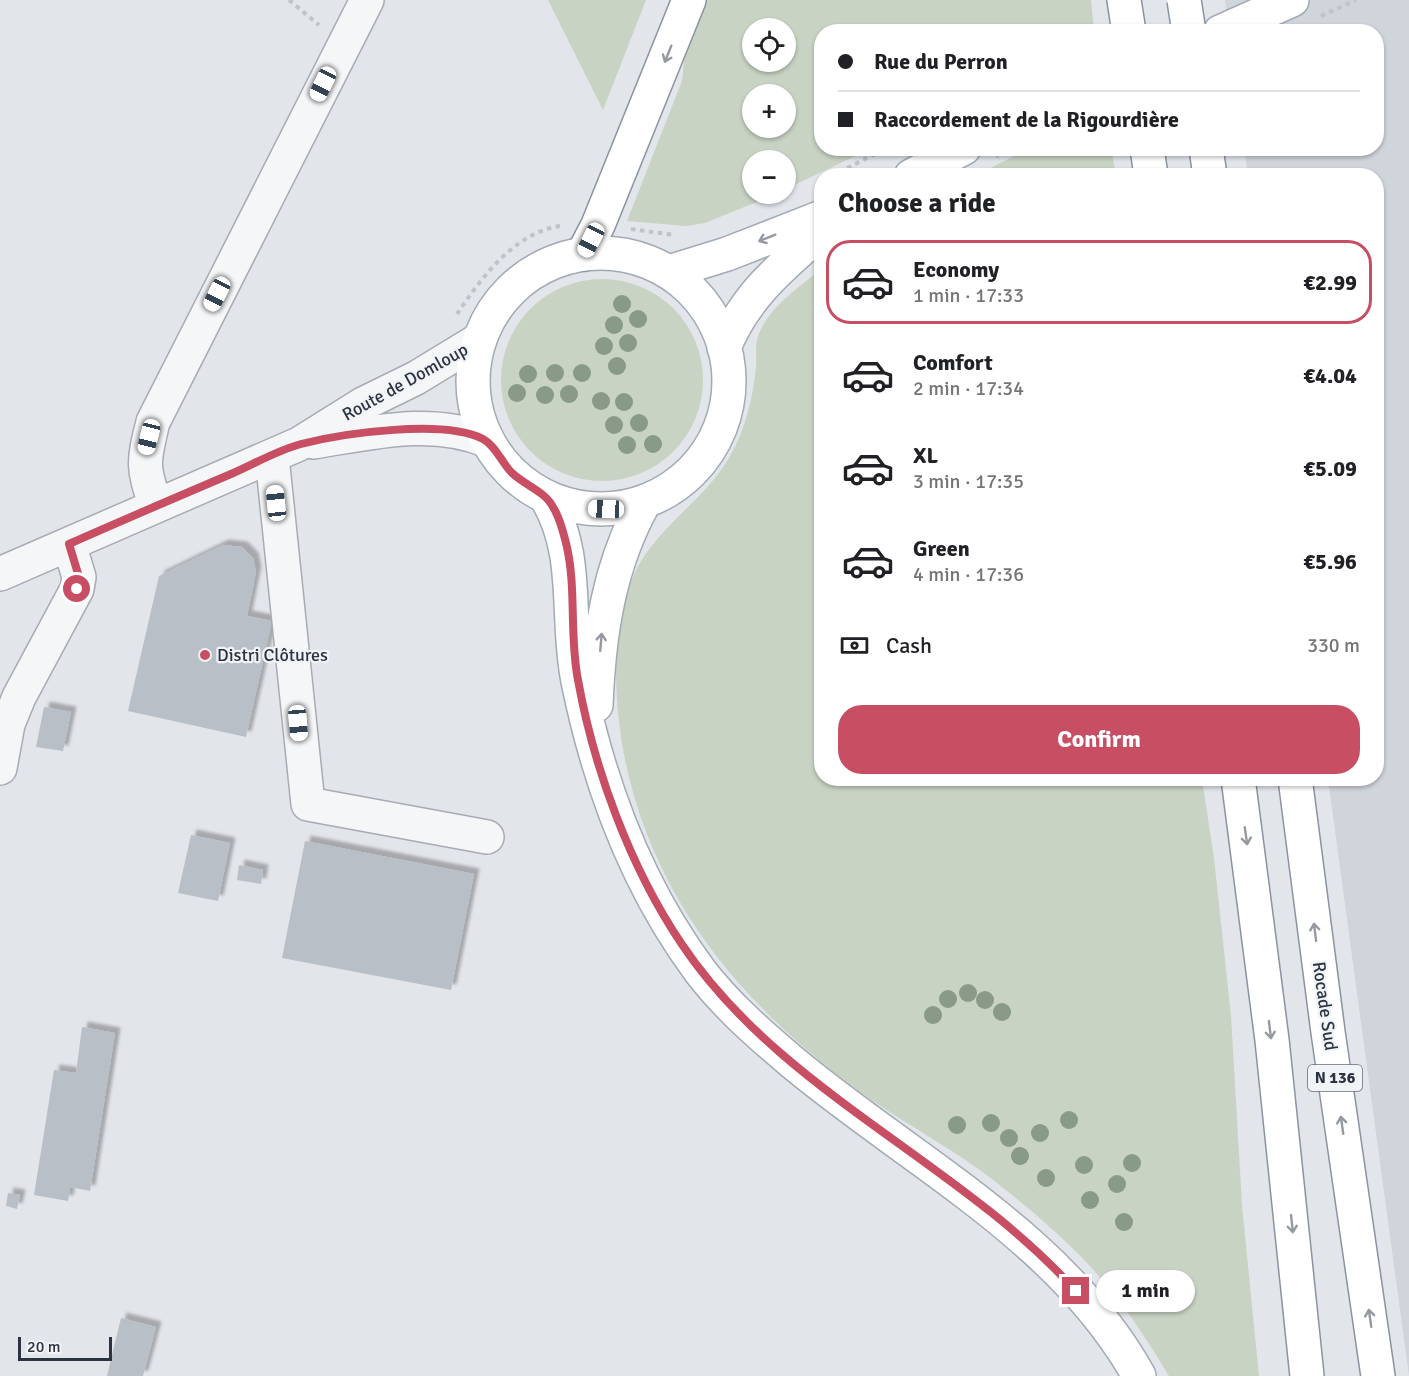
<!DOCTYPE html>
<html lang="en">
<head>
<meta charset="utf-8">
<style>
	body { margin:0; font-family:Signika,sans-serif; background:#f2f2f2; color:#202124; height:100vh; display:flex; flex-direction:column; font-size:22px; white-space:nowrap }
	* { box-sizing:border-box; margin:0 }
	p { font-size:20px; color:#757577 }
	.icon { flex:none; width:33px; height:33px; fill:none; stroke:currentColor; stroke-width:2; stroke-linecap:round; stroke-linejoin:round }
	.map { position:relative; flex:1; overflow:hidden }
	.panel { position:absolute; left:814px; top:168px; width:570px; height:618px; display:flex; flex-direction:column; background:#fff; border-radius:24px; box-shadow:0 2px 4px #0004 }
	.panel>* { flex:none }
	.guide { position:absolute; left:814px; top:24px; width:570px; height:132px; border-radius:24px; box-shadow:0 2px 4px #0004; display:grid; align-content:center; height:132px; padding:0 24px; background:#fff }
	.controls { position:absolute; left:742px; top:18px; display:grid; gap:12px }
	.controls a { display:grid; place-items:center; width:54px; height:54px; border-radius:50%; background:#fff; box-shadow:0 2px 4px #0004; font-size:30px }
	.scale { position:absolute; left:18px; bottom:15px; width:94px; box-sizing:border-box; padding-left:6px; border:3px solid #2b3341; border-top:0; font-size:16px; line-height:21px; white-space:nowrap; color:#2b3341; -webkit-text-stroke:4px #f1f4f7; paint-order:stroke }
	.end { position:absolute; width:27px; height:27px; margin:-14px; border:8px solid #c84e64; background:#fff; box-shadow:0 0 0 3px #fff }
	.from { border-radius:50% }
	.bubble { position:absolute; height:42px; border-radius:21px; background:#fff; box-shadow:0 2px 4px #0004; font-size:20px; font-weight:800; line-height:42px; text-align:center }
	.car { position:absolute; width:18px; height:36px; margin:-18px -9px; border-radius:8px; box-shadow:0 0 4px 2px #0007; background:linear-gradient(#fff 24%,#345 0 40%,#fff 0 76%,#345 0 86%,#fff 0) }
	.guide b { display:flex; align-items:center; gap:21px; height:57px; font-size:22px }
	.guide b+b { border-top:2px solid #e0e0e0 }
	.guide i { width:15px; height:15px; background:#202124 }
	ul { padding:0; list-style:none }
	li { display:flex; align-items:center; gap:18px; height:84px; margin:0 12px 9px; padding:0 12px; border:3px solid transparent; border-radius:24px }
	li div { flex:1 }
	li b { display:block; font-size:22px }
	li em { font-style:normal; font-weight:800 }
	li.selected { border-color:#c84e64 }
	li>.icon { width:54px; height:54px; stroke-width:1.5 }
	h2 { padding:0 24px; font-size:27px; line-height:72px }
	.pay { display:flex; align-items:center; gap:15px; height:66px; padding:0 24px; font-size:22px }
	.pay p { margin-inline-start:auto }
	.cta { display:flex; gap:12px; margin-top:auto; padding:12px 24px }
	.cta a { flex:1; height:69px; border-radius:24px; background:#c84e64; color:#fff; font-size:24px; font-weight:800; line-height:69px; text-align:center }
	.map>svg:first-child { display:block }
	.built { fill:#d0d4db }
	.green { fill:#c8d3c3; fill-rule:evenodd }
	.building { fill:#b9bfc6; filter:url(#shadow) }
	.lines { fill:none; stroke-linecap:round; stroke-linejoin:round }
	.minor-casing { stroke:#a7acb4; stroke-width:36 }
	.major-casing { stroke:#a2aab5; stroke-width:36 }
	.highway-casing { stroke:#8a93a0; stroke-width:36 }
	.path { stroke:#c0c3c8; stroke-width:4; stroke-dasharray:4.5 4.5; stroke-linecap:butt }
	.minor { stroke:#f4f6f8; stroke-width:33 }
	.major { stroke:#fff; stroke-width:33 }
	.highway { stroke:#fff; stroke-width:33 }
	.highway-bridge-casing { stroke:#8a93a0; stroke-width:36; stroke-linecap:butt }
	.highway-bridge { stroke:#fff; stroke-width:33 }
	.tree { fill:#899a89 }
	.oneway { stroke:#9599a0 }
	.route { stroke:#c84e64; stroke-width:8 }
	.poi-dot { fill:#c84e64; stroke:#f1f4f7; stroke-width:2 }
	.labels { text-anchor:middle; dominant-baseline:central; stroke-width:4.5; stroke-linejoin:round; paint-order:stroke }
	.shield { fill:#f1f4f7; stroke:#666d78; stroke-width:1.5 }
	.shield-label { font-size:16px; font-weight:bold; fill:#2b3341 }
	.street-label { font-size:18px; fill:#2b3341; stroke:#f1f4f7 }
	.poi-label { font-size:18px; fill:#2b3341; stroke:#f1f4f7; text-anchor:start }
</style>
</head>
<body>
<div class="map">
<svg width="1409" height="1376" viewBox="0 0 1409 1376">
	<defs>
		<filter id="shadow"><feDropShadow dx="5.5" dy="-5.5" stdDeviation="1.5" flood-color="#0004"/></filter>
	</defs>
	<rect width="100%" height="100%" fill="#e2e5ea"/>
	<!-- built -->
	<path class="built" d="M1225,0H1409V1376L1328,779L1377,778V176L1248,175L1244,149L1377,148V32L1229,31Z"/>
	<!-- green -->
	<path class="green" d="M548,0H646L603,110Z
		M706,0H1091L1094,31L822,32V148L870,149L786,189V160H753V194H776L705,223L686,226L627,221L682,81L685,52ZM753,28H786V62H753ZM753,94H786V128H753Z
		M1028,149H1111L1116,175H977Z
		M822,268V778L1202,779L1214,858L1231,1016L1242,1205L1259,1376H1169C1150,1344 1129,1312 1105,1283C1075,1247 1034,1212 997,1183C958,1152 914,1129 873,1101C749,1014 651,903 623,749C614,695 611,634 631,582C651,529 703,504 730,456C745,431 753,397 756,368C757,359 755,349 757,340C765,309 799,288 822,268Z
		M501 380a101 101 0 1 1 202 0a101 101 0 1 1-202 0Z"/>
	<!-- building -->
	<path class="building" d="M223,545L242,547L253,558L256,572L247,616L272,621L246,737L128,711L159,576Z
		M44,707L71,712L63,751L36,747Z
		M191,835L230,843L218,901L178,893Z
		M305,841L474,874L451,990L282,958Z
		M239,865L263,870L261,884L237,880Z
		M82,1027L115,1033L90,1191L70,1187L68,1201L34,1195L54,1070L76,1073Z
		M8,1193L20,1195L17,1209L6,1206Z
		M121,1318L156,1327L143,1376H107Z"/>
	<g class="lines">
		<defs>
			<path id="minor" d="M313,442C371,433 432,417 488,441
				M272,457L308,804L487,837
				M156,506C142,467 143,462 153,422L367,0
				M0,574L299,444L363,404L416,378L480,339
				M0,768L8,724L19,697L77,589L79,577L69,544"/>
			<path id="major" d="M1220,32L1292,0
				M911,176L964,148
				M473 381a128 128 0 1 1 256 0a128 128 0 1 1-256 0Z
				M669,272L727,254L822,217
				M724,348C744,297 782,266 822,231
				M546,497C581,555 565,618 578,681C599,784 637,886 700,971C726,1005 758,1033 791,1061C909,1160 1062,1237 1139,1376
				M596,705C599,633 609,564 645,501"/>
			<path id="highway" d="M1124,0L1129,32
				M1147,148L1151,176
				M1206,148L1210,176
				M583,254L598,225L689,0
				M1238,778L1272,1040L1307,1376
				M1295,778L1328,1032L1378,1376"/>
		</defs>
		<!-- minor casing -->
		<use href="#minor" class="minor-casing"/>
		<!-- major casing -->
		<use href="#major" class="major-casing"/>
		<!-- highway casing -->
		<use href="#highway" class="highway-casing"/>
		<!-- path -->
		<path class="path" d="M289,0L319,25
			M1321,16L1356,0
			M996,152L998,156L1013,148
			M831,176L887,148
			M631,229L674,235
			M457,314C482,277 514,233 560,226"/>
		<!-- minor -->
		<use href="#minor" class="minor"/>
		<!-- major -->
		<use href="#major" class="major"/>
		<!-- highway -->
		<use href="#highway" class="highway"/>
		<defs>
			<path id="highway-bridge" d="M1184,0L1189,32"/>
		</defs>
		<!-- highway-bridge casing -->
		<use href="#highway-bridge" class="highway-bridge-casing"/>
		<!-- highway-bridge -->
		<use href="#highway-bridge" class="highway-bridge"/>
	</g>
	<!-- trees -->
	<g class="tree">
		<circle cx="622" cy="304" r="9"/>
		<circle cx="638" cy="319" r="9"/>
		<circle cx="614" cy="325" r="9"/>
		<circle cx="628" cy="343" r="9"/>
		<circle cx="604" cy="346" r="9"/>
		<circle cx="617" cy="366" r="9"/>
		<circle cx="555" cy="373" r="9"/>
		<circle cx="582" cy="373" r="9"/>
		<circle cx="528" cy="374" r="9"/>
		<circle cx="517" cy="393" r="9"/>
		<circle cx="569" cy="394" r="9"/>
		<circle cx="545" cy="395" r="9"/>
		<circle cx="601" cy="401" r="9"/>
		<circle cx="624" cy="402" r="9"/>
		<circle cx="639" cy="423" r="9"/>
		<circle cx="614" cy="425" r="9"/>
		<circle cx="653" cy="444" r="9"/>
		<circle cx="627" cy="445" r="9"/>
		<circle cx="968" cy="993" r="9"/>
		<circle cx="948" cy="999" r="9"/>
		<circle cx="985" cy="1000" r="9"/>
		<circle cx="1002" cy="1012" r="9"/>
		<circle cx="933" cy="1015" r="9"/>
		<circle cx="1069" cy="1120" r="9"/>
		<circle cx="991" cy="1123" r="9"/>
		<circle cx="957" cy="1125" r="9"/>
		<circle cx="1040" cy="1133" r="9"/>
		<circle cx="1009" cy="1138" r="9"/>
		<circle cx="1020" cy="1156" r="9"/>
		<circle cx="1132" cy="1163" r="9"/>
		<circle cx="1084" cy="1165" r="9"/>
		<circle cx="1046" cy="1178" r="9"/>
		<circle cx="1117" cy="1184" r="9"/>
		<circle cx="1090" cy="1200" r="9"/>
		<circle cx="1124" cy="1222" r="9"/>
	</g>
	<!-- one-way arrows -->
	<defs><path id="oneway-shaft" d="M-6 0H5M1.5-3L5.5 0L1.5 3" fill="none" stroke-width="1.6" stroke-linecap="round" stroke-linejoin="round" transform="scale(1.5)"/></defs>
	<g class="oneway">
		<use href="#oneway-shaft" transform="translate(668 54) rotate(112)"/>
		<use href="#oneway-shaft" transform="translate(767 238) rotate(158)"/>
		<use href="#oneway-shaft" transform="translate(601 642) rotate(-85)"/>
		<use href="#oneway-shaft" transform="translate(1246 836) rotate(82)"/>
		<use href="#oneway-shaft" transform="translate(1315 932) rotate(-97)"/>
		<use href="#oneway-shaft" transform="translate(1270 1030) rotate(83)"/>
		<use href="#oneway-shaft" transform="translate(1342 1125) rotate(-98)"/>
		<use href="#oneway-shaft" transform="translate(1292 1224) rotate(84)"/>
		<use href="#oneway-shaft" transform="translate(1370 1318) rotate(-98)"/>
	</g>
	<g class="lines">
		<!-- route -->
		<path class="route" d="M77,589L79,577L69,544C123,520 177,497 231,474C254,464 278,450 301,444C344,433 444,419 483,439C495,445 502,463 512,473C522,482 533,487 543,495C556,505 562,527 566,543C577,587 569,635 578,680C594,769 630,867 681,943C780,1092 958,1160 1076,1291"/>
	</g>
	<!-- markers -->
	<circle class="poi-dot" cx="205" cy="655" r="6"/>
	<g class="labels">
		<!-- shield labels -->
		<rect class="shield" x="1308" y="1065" width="54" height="26" rx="4.5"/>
		<g class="shield-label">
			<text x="1335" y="1078">N 136</text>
		</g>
		<!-- street labels -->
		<g class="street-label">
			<text transform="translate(405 382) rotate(-29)">Route de Domloup</text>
			<text transform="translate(1325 1006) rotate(82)">Rocade Sud</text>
		</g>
		<!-- poi labels -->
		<g class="poi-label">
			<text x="217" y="655">Distri Clôtures</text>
		</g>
	</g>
</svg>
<div class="controls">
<a><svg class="icon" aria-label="locate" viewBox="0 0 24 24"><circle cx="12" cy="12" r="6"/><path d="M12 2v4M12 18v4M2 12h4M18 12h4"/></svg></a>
<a>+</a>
<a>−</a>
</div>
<div class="scale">20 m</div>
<i class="end from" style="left:77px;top:589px"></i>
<i class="end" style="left:1076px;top:1291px"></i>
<div class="bubble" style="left:1096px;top:1270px;width:99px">1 min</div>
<i class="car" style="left:323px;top:84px;rotate:206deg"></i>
<i class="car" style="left:591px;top:240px;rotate:207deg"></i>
<i class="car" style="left:217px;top:294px;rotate:207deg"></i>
<i class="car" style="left:149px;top:437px;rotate:194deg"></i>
<i class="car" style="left:276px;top:503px;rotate:354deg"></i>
<i class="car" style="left:606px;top:509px;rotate:272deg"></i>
<i class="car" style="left:298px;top:723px;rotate:175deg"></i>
<div class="guide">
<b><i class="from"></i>Rue du Perron</b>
<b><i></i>Raccordement de la Rigourdière</b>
</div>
<section class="panel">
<h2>Choose a ride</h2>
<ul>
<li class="selected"><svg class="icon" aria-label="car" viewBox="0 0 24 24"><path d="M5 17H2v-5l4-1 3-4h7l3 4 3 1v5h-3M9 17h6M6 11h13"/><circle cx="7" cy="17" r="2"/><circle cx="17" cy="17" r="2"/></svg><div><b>Economy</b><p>1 min · 17:33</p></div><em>€2.99</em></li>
<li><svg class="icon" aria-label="car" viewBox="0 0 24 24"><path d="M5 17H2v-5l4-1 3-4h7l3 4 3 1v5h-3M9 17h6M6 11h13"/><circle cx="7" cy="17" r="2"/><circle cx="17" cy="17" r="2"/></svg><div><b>Comfort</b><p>2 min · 17:34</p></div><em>€4.04</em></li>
<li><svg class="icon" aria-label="car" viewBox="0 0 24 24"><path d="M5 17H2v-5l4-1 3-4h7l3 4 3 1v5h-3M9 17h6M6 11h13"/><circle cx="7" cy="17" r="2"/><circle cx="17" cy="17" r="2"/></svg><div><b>XL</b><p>3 min · 17:35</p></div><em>€5.09</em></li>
<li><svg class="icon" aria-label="car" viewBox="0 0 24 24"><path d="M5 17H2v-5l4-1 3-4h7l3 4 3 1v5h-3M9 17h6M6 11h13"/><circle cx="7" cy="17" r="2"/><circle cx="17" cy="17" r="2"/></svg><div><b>Green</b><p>4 min · 17:36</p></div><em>€5.96</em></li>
</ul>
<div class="pay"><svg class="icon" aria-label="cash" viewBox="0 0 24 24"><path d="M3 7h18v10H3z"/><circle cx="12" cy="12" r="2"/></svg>Cash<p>330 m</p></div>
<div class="cta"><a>Confirm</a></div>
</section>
</div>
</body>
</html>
